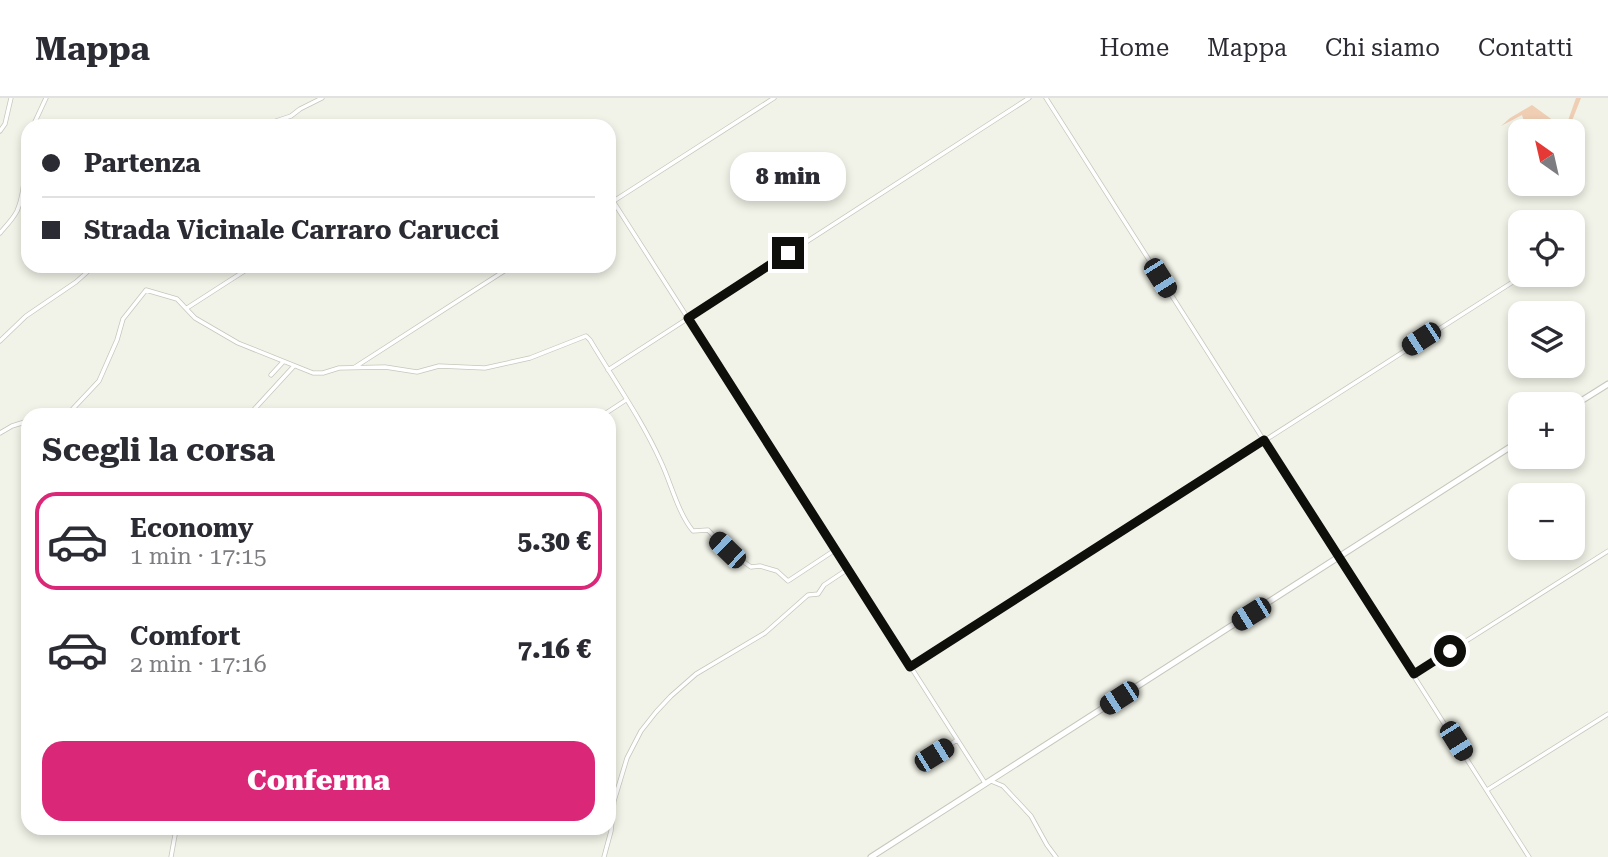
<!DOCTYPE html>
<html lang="it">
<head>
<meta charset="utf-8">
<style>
	body { margin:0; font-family:"Roboto Serif",serif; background:#f7f7f7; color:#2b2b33; height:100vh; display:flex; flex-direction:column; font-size:26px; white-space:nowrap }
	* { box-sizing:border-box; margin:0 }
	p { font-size:23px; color:#7c7c81 }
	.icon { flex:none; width:38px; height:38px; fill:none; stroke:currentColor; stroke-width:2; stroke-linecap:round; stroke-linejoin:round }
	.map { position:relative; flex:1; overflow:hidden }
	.drawer { position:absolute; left:21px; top:310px; width:595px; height:427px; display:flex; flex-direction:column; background:#fff; border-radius:21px; box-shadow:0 4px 10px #0003 }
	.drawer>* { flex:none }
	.top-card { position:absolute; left:21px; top:21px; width:595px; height:154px; border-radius:21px; box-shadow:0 4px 10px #0003; display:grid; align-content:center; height:154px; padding:0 21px; background:#fff }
	.needle { width:46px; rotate:326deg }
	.buttons { position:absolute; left:1508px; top:21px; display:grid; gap:14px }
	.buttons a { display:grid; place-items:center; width:77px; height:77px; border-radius:14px; background:#fff; box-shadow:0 4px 10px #0003; font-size:35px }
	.end { position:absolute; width:32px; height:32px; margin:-16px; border:9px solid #0e0f0b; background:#fff; box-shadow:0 0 0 4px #fff }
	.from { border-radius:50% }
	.bubble { position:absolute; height:49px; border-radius:21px; background:#fff; box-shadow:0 4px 10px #0003; font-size:23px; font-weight:800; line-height:49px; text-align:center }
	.car { position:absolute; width:21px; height:42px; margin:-21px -10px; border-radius:9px; box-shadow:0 0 5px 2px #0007; background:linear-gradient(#222 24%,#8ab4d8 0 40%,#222 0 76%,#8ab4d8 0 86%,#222 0) }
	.top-card b { display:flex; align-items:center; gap:24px; height:66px; font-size:26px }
	.top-card b+b { border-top:2px solid #e1e1e2 }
	.top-card i { width:18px; height:18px; background:#2b2b33 }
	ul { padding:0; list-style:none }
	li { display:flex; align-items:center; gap:21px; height:98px; margin:0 14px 10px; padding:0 7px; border:4px solid transparent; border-radius:21px }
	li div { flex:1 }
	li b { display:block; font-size:26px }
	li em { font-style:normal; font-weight:800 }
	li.current { border-color:#db2777 }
	li>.icon { width:63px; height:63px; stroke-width:1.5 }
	h2 { padding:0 21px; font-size:32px; line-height:84px }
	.cta { display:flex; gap:14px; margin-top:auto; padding:14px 21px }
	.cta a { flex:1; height:80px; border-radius:21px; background:#db2777; color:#fff; font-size:28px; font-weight:800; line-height:80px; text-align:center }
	header { display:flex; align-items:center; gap:42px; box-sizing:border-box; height:98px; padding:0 35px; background:#fff; border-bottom:2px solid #e1e1e2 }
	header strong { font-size:33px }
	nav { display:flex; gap:38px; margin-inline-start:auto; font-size:24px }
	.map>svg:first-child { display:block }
	.green { fill:#efceb4 }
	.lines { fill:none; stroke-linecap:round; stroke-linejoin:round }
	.minor-casing { stroke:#c5c7bc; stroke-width:5 }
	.secondary-casing { stroke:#c5c7bc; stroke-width:7 }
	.minor { stroke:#fff; stroke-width:3.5 }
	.secondary { stroke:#fff; stroke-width:5 }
	.route { stroke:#0e0f0b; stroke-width:9 }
</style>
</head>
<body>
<header>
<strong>Mappa</strong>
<nav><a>Home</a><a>Mappa</a><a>Chi siamo</a><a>Contatti</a></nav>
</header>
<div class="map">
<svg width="1608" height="759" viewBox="0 0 1608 759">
	<rect width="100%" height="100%" fill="#f1f3e8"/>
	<!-- green -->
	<path class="green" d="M1576,0H1581L1568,33H1527L1522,17L1501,28L1510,20L1532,7L1565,31Z"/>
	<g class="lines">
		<defs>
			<path id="minor" d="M1046,0L1529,759
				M33,28L46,0
				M261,28L291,18L300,11L322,0
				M0,33L5,26L11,0
				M613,103L985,685
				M609,106L774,0
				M0,135C6,128 13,121 17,113C26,92 24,68 28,46
				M187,210L246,172
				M0,243L26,218L76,184L94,168
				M355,269L512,168
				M608,272L1029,0
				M271,277L283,264
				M67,317L99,283L117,242L123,221L146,192L177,201L195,220L238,245L313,275H323L339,270L385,269L417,274L439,268L485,270L530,260L586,238L590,242C614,282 642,322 661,364C671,385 678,415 693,433L708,432L727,452L751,469L760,468L777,473L788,483L835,452
				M249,317L294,268
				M603,317L626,302
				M0,335L12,328L28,323
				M910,569L1519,180
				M1414,576L1608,453
				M931,655L934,657L957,642
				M991,683L1003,688L1031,718L1047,747L1056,759
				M1487,692L1608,616
				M171,759L175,737L178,730
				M604,759L611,733L614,703L627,660L641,633L656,614L671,598L696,576L765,535L808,497L818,496L824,487L848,471"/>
			<path id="secondary" d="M1573,308L1608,286
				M871,759L1521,342"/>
		</defs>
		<!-- minor casing -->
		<use href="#minor" class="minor-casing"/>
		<!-- secondary casing -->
		<use href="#secondary" class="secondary-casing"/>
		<!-- minor -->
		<use href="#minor" class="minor"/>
		<!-- secondary -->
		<use href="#secondary" class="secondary"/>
	</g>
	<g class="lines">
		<!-- route -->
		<path class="route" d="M788,155L688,220L910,569L1264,342L1414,576L1450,553"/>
	</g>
</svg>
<div class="buttons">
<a><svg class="needle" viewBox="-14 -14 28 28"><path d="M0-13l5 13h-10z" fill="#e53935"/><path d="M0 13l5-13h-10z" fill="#7c7c81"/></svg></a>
<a><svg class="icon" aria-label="locate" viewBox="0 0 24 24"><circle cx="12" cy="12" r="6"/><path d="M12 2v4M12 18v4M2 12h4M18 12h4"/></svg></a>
<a><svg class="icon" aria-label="layers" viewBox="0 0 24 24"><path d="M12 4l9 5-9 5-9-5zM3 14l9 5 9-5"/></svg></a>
<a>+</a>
<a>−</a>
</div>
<i class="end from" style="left:1450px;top:553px"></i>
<i class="end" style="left:788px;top:155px"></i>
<div class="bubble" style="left:730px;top:54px;width:116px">8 min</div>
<i class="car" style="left:1160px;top:180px;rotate:148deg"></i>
<i class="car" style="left:1421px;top:241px;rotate:237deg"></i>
<i class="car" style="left:727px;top:452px;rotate:314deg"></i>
<i class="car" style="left:1251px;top:516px;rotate:238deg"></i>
<i class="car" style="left:1119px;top:600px;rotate:237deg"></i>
<i class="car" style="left:1456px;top:643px;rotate:148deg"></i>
<i class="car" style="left:934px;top:657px;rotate:58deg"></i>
<div class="top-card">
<b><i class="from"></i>Partenza</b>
<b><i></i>Strada Vicinale Carraro Carucci</b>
</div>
<section class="drawer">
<h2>Scegli la corsa</h2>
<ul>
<li class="current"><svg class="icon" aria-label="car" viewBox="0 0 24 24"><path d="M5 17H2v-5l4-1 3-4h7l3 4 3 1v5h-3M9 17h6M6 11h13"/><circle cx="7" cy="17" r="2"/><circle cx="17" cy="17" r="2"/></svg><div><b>Economy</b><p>1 min · 17:15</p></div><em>5.30 €</em></li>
<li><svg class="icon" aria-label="car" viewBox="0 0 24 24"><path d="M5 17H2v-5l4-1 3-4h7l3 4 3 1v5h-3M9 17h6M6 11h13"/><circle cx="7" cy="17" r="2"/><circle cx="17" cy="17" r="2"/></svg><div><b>Comfort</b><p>2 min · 17:16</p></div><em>7.16 €</em></li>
</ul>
<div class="cta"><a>Conferma</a></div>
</section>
</div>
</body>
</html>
